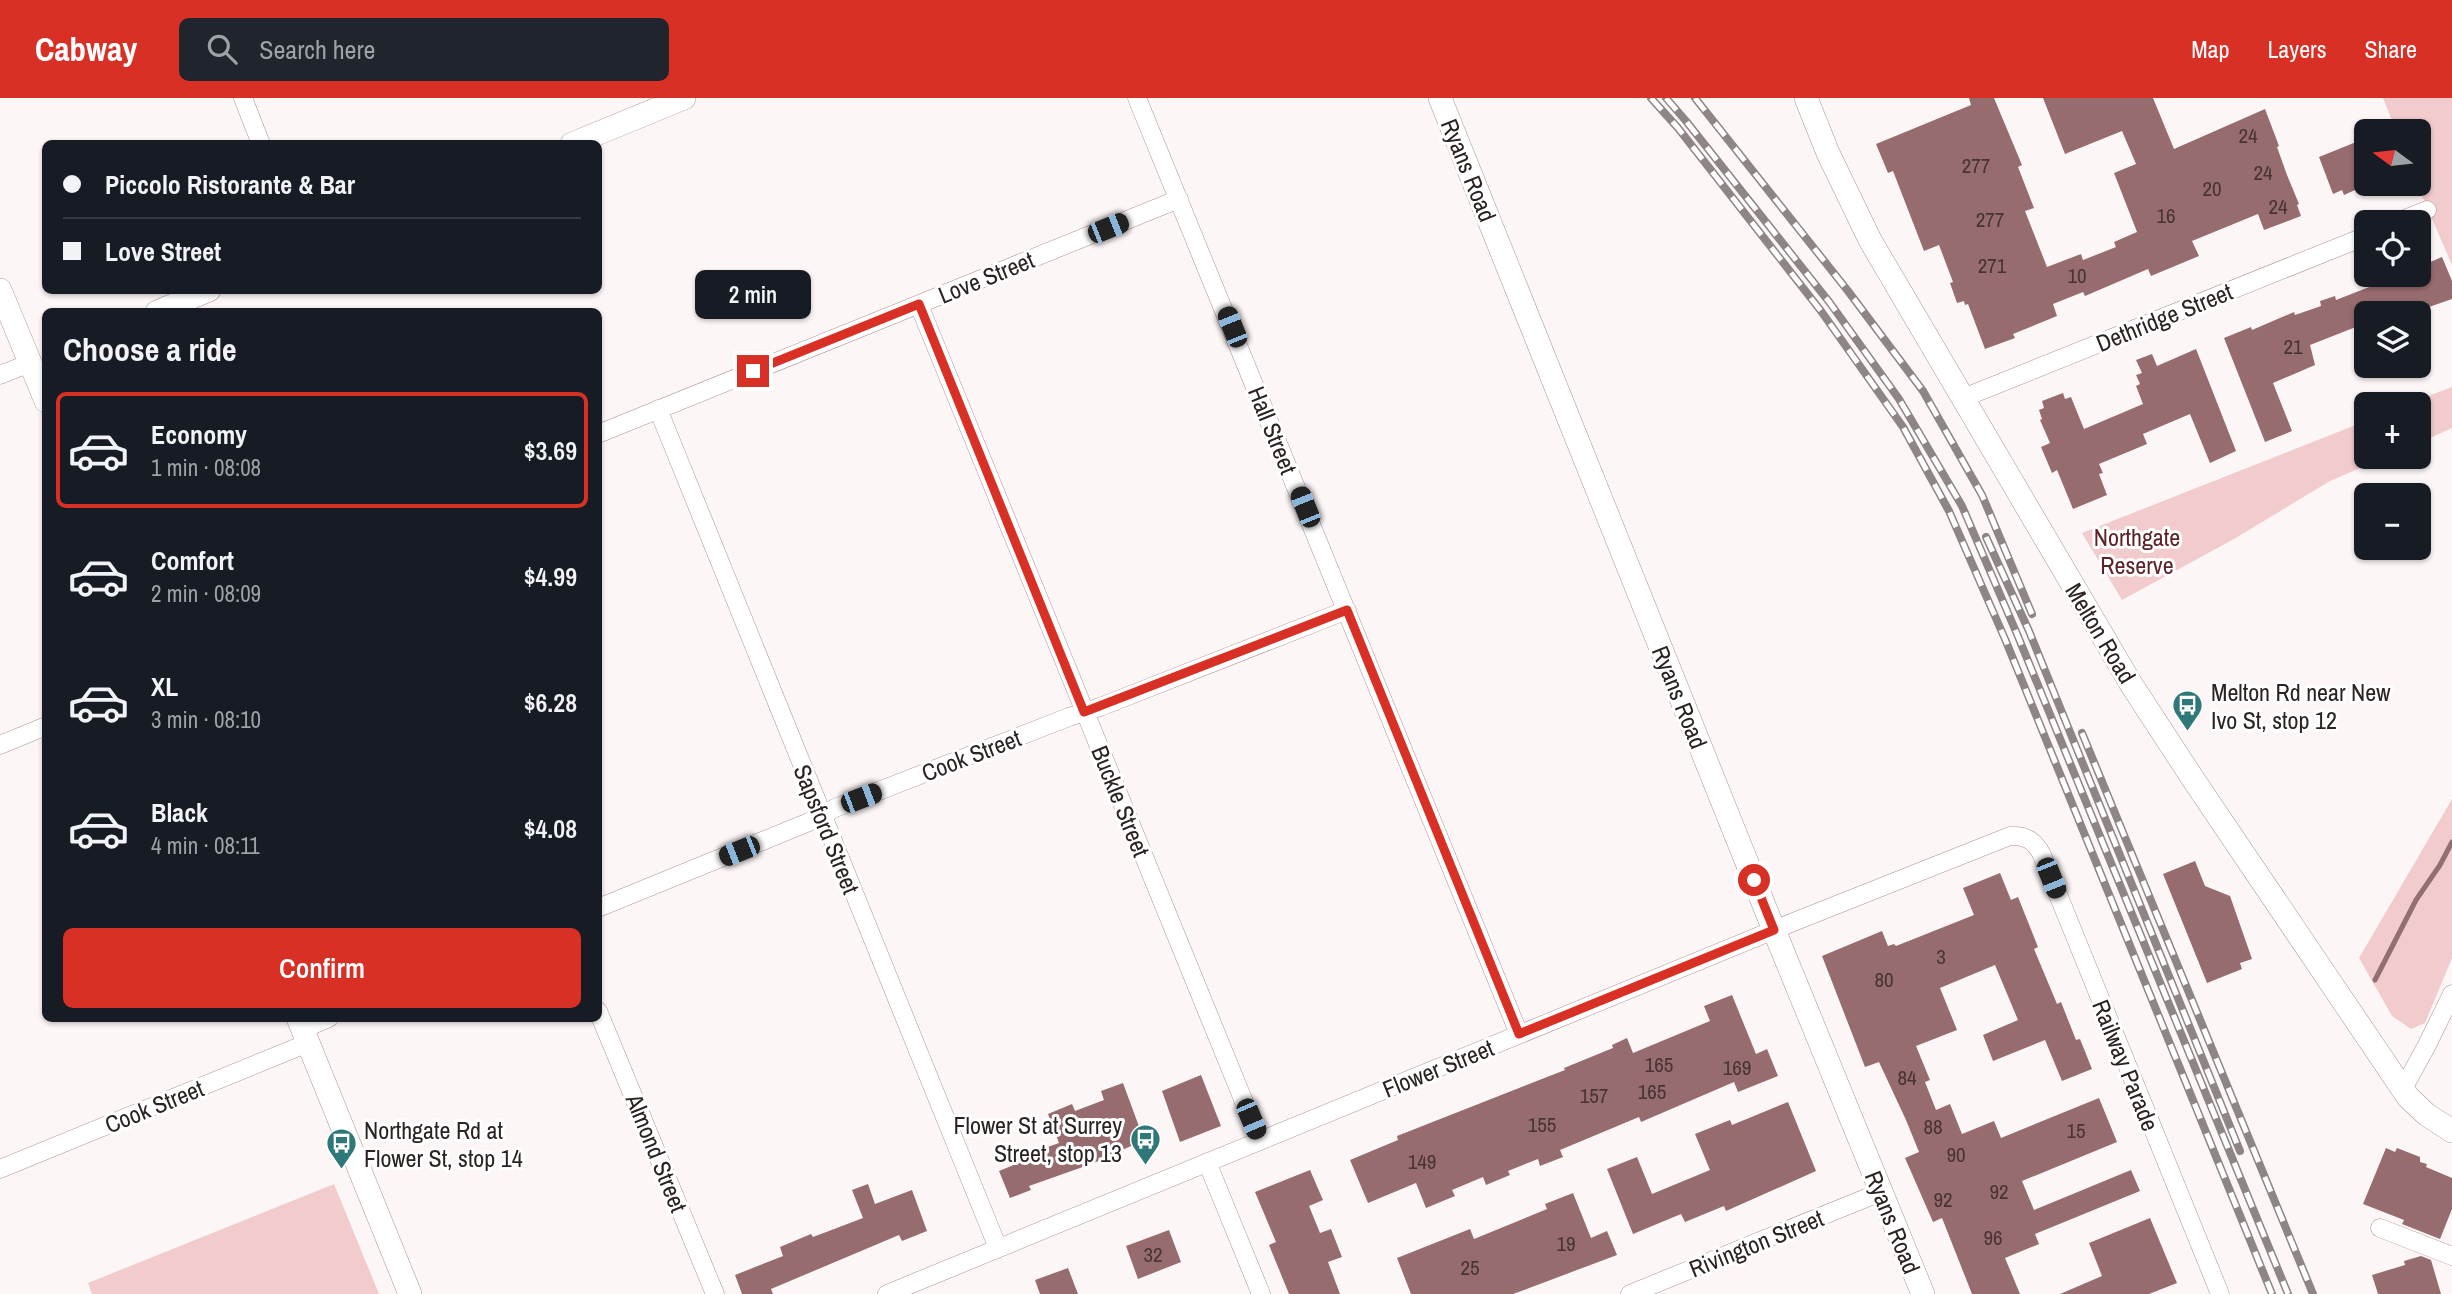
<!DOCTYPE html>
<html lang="en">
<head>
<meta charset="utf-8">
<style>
	body { margin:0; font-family:"Archivo Narrow",sans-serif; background:#20242c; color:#f1f3f6; height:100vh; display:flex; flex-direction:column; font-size:26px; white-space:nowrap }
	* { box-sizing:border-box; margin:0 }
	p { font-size:23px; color:#9ea1a6 }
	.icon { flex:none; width:38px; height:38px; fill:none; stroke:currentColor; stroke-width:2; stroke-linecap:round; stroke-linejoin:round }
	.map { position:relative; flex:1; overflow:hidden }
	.sheet { position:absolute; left:42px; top:210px; width:560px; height:714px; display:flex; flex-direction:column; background:#171b24; border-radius:10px; box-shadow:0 2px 5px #0004 }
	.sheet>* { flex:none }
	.banner { position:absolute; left:42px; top:42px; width:560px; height:154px; border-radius:10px; box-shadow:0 2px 5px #0004; display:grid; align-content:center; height:154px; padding:0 21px; background:#171b24 }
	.needle { width:46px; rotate:285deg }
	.buttons { position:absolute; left:2354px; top:21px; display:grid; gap:14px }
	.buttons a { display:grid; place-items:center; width:77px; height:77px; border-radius:10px; background:#171b24; box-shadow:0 2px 5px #0004; font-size:35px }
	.end { position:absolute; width:32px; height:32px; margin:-16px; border:9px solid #d93025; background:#fff; box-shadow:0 0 0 4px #fff }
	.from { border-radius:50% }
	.bubble { position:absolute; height:49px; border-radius:10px; background:#171b24; box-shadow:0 2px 5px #0004; font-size:23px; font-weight:600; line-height:49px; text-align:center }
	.car { position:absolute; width:21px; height:42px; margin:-21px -10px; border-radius:9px; box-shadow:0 0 5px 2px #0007; background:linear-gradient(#222 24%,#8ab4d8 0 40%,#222 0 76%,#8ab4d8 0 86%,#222 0) }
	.banner b { display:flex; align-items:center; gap:24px; height:66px; font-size:26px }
	.banner b+b { border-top:2px solid #363941 }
	.banner i { width:18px; height:18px; background:#f1f3f6 }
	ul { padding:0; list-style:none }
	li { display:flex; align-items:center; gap:21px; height:116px; margin:0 14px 10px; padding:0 7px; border:4px solid transparent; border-radius:10px }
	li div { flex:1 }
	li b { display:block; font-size:26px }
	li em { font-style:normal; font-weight:600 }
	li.current { border-color:#d93025 }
	li>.icon { width:63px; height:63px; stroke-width:1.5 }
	h2 { padding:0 21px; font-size:32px; line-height:84px }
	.action { display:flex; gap:14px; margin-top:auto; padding:14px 21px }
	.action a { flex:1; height:80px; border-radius:10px; background:#d93025; color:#fff; font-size:28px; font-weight:600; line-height:80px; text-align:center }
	header { display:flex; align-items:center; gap:42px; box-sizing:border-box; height:98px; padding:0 35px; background:#d93025; color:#fff }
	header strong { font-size:33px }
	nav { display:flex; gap:38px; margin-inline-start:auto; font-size:24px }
	.search { width:490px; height:63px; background:#20242c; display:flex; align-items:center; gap:18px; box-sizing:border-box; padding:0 24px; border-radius:10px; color:#9ea1a6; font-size:26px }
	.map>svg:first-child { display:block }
	.green { fill:#f2cbcc }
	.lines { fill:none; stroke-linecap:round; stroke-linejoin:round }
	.stream { stroke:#926f70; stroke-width:5 }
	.building { fill:#976c6e }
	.minor-casing { stroke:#af9393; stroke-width:19 }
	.tertiary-casing { stroke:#af9393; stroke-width:24 }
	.minor { stroke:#fff; stroke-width:18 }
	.tertiary { stroke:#fff; stroke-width:23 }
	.rail-casing { stroke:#8e8586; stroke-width:8 }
	.rail { stroke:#fff; stroke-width:5; stroke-dasharray:16; stroke-linecap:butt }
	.route { stroke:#d93025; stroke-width:9 }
	.labels { text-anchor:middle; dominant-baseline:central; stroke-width:6; stroke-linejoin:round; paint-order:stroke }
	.number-label { font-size:21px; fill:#483435 }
	.street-label { font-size:24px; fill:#2d2222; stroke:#fff }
	.park-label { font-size:24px; fill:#5c2228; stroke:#fff }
	.poi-label { font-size:24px; fill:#2d2222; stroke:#fff; text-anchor:start }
</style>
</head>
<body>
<header>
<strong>Cabway</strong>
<div class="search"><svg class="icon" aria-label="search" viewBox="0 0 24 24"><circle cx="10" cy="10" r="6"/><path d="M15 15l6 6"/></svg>Search here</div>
<nav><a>Map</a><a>Layers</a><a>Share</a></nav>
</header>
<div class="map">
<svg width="2452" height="1196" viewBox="0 0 2452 1196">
	<rect width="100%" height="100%" fill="#fdf6f7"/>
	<!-- green -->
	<path class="green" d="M2383,0H2452V167L2417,86L2418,33H2396Z
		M2452,289V330L2419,345L2418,306H2407Z
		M2366,323V359H2386L2330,383L2234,441L2122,502L2082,435Z
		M2452,701V860L2425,925L2411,931L2392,918L2359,860Z
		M334,1086L379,1196H92L88,1185Z"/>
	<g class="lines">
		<!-- stream -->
		<path class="stream" d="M2375,882L2416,802L2440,767L2452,744"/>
	</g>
	<!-- building -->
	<path class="building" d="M1969,0H1994L2022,67L2018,69L2034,110L2025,113L2047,169L2081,156L2083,162L2116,149L2114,144L2137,134L2114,75L2136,66L2122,33L2065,56L2043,0H2153L2174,51L2265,11L2279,48L2277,49L2287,77L2299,106L2297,107L2301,118L2264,132L2258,116L2192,143L2199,158L2151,178L2148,171L2085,198L2083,194L2053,206L2057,218L2013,236L2015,240L1985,251L1968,206L1965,207L1964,203L1957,205L1950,185L1953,184L1939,147L1924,153L1893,73L1888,75L1876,46L1971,7Z
		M2366,40V87L2344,97L2342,92L2333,96L2319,59Z
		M2442,159L2452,183V201L2429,209L2426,204L2399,215H2366V225L2310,247L2315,267L2273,285L2292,333L2265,344L2224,240L2251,229L2252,232L2294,214L2295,217L2321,208L2320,203L2335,198L2336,202L2387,182L2385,177H2424L2421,168Z
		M2196,251L2236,353L2210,365L2190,316L2143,336L2147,346L2099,366L2103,375L2099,376L2107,397L2073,411L2057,372L2052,375L2041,349L2050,345L2040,322L2042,321L2039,312L2044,310L2042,303L2063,295L2065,301L2071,299L2084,331L2143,306L2136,288L2140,286L2136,277L2142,275L2136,262L2152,256L2157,268Z
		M2195,763L2205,788L2230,798L2252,861L2240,865L2242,871L2207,885L2163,776Z
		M2000,775L2011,802L2018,799L2038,849L2034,851L2057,906L2061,904L2076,942L2080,941L2092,971L2062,983L2045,942L1993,963L1983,937L2018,922L1995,867L1940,890L1957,932L1916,948L1930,982L1925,984L1936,1012L1950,1006L1962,1036L1994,1023L2001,1040L2099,1000L2117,1044L2022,1083L2034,1112L2131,1072L2140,1093L2035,1136L2039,1146L2005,1160L2020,1196H1972L1942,1120L1933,1124L1905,1060L1919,1054L1906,1022L1879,964L1865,969L1822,858L1882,833L1888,848L1894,846L1896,848L1974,817L1963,790Z
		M1732,897L1756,956L1767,951L1778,978L1738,994L1734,984L1641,1024L1639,1019L1560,1052L1563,1059L1540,1068L1538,1061L1508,1073L1510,1077L1486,1087L1483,1079L1452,1092L1455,1098L1426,1110L1416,1085L1368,1105L1350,1062L1398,1042L1397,1038L1565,972L1564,970L1613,950L1612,947L1627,940L1633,955L1710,923L1704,908Z
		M1201,977L1221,1028L1180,1044L1162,993Z
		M1123,985L1144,1042L1094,1065L1029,1088L1031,1092L1010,1100L999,1073L1036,1058L1034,1054L1059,1045L1048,1016L1072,1006L1075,1013L1104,1002L1101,993Z
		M1788,1004L1816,1073L1726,1113L1724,1108L1685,1124L1681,1116L1633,1136L1607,1071L1637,1059L1652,1096L1710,1072L1695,1036L1730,1022L1732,1027Z
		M2386,1050L2395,1054L2397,1050L2420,1059V1064L2427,1066L2426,1069L2452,1080V1111L2440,1141L2402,1126L2404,1122L2363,1106Z
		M1310,1072L1323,1102L1309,1108L1320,1135L1331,1131L1342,1159L1328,1164L1340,1196H1289L1269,1147L1276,1144L1255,1094Z
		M868,1086L875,1106L912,1092L927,1133L902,1143L899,1137L771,1191L773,1196H742L735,1177L783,1158L780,1149L811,1136L813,1139L863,1120L852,1092Z
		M1573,1095L1591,1140L1607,1133L1617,1157L1513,1196H1411L1397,1160L1470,1131L1474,1141L1547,1111L1545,1106Z
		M2150,1120L2177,1185L2149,1196H2060L2102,1178L2089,1145Z
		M1169,1132L1181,1164L1138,1181L1126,1148Z
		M2421,1158L2431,1162L2441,1196H2378L2372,1177L2405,1167L2404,1163Z
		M1068,1170L1078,1196H1040L1035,1182Z"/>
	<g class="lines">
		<defs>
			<path id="minor" d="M243,0L261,46
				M1137,0L1519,936
				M2397,124L2427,112
				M919,207L1260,1043
				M0,277L30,265
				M1963,300L2366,138
				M658,311L998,1150
				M598,336L1179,101
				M0,647L46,628
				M598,810L809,724L835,710L1069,619L1100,609L1347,512
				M598,913L715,1196
				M303,931L329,920
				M2403,991L2427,947L2452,896
				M1207,1064L1261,1196
				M0,1071L308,945
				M2380,1130L2452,1158
				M887,1196L1796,823L2010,738C2026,737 2035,743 2042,757L2220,1196
				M1630,1196L1881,1094"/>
			<path id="tertiary" d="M1440,0L1774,832L1923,1196
				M1806,0L1828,55L1870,142L2131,586L2195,684L2408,999L2427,1017L2452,1033
				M572,46L684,0
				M0,192L46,303
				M157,214L209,192
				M298,920L410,1196"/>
		</defs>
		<!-- minor casing -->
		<use href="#minor" class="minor-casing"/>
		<!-- tertiary casing -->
		<use href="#tertiary" class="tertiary-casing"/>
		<!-- minor -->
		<use href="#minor" class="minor"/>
		<!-- tertiary -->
		<use href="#tertiary" class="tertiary"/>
		<defs>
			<path id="rail" d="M1651,0L1678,30L1821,213L1903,329L1949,413L2005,541L2272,1196
				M1666,0L1686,23L1830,205L1899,301L1962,408L2017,536L2288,1196
				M1695,0L1848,193L1923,293L1982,397L2032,516
				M1986,439L2029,533L2240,1053
				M2082,635L2313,1196"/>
		</defs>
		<!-- rail casing -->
		<use href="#rail" class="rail-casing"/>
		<!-- rail -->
		<use href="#rail" class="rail"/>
	</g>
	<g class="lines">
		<!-- route -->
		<path class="route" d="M753,273L919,206L1084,614L1347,512L1519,936L1774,832L1754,782"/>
	</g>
	<!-- icons -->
	<defs>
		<symbol id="bus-pin" viewBox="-11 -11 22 30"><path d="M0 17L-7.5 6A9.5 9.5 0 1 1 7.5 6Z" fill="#2f7879" stroke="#fff"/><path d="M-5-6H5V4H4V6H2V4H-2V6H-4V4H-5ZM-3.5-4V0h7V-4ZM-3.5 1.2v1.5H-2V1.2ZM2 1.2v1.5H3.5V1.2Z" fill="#fff"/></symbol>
	</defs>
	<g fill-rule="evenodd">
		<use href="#bus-pin" x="2170" y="590" width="35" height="47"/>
		<use href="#bus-pin" x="1128" y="1024" width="35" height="47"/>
		<use href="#bus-pin" x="324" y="1028" width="35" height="47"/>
	</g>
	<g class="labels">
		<!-- number labels -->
		<g class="number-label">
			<text x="2248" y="37">24</text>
			<text x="1976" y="67">277</text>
			<text x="2263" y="74">24</text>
			<text x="2212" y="90">20</text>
			<text x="2278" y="108">24</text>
			<text x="2166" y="117">16</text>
			<text x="1990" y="121">277</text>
			<text x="1992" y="167">271</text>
			<text x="2077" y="177">10</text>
			<text x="2293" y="248">21</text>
			<text x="1941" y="858">3</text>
			<text x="1884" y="881">80</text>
			<text x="1659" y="966">165</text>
			<text x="1737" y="969">169</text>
			<text x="1907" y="979">84</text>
			<text x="1652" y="993">165</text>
			<text x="1594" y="997">157</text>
			<text x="1542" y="1026">155</text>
			<text x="1933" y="1028">88</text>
			<text x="2076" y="1032">15</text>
			<text x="1956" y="1056">90</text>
			<text x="1422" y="1063">149</text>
			<text x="1999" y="1093">92</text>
			<text x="1943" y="1101">92</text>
			<text x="1993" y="1139">96</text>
			<text x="1566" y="1145">19</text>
			<text x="1153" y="1156">32</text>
			<text x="1470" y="1169">25</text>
		</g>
		<!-- street labels -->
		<g class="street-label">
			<text transform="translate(1469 72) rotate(68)">Ryans Road</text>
			<text transform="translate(986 179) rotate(-22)">Love Street</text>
			<text transform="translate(2164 219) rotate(-22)">Dethridge Street</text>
			<text transform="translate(1273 332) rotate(68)">Hall Street</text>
			<text transform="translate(2101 535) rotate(59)">Melton Road</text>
			<text transform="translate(1680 599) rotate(68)">Ryans Road</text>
			<text transform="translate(971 657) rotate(-21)">Cook Street</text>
			<text transform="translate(1121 703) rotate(68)">Buckle Street</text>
			<text transform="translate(827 731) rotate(68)">Sapsford Street</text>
			<text transform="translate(2126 967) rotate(68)">Railway Parade</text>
			<text transform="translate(1438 970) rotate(-22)">Flower Street</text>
			<text transform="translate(154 1008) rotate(-22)">Cook Street</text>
			<text transform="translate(657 1055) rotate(68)">Almond Street</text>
			<text transform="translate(1893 1124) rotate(68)">Ryans Road</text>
			<text transform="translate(1756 1145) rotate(-22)">Rivington Street</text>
		</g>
		<!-- park labels -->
		<g class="park-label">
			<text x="2137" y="439">Northgate<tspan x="2137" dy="28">Reserve</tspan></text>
		</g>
		<!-- poi labels -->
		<g class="poi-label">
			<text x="2211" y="594">Melton Rd near New<tspan x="2211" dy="28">Ivo St, stop 12</tspan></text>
			<text x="1122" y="1027" text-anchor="end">Flower St at Surrey<tspan x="1122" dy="28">Street, stop 13</tspan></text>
			<text x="364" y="1032">Northgate Rd at<tspan x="364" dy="28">Flower St, stop 14</tspan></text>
		</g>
	</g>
</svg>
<div class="buttons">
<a><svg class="needle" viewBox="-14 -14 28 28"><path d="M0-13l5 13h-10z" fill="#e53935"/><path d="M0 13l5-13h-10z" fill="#9ea1a6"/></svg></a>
<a><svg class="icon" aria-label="locate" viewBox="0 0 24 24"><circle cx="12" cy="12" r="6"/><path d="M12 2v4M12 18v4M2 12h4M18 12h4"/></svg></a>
<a><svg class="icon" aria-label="layers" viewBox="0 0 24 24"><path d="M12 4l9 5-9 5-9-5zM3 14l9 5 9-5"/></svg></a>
<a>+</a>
<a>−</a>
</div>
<i class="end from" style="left:1754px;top:782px"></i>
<i class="end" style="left:753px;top:273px"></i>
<div class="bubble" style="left:695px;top:172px;width:116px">2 min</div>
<i class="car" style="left:1108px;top:130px;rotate:68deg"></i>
<i class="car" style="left:1232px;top:229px;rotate:338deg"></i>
<i class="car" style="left:1305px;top:409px;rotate:338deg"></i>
<i class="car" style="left:861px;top:700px;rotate:69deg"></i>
<i class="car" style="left:739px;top:753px;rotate:248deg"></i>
<i class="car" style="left:2051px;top:780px;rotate:158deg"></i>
<i class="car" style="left:1251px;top:1021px;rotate:157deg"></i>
<div class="banner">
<b><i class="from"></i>Piccolo Ristorante &amp; Bar</b>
<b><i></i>Love Street</b>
</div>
<section class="sheet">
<h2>Choose a ride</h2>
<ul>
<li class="current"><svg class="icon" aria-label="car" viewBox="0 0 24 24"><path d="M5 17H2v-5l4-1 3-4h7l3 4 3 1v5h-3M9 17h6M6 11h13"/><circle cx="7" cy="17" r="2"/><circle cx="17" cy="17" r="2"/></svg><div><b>Economy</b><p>1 min · 08:08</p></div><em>$3.69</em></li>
<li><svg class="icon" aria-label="car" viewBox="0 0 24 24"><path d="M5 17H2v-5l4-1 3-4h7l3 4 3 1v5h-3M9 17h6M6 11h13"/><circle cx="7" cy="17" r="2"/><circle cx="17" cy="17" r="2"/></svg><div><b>Comfort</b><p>2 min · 08:09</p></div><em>$4.99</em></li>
<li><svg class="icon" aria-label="car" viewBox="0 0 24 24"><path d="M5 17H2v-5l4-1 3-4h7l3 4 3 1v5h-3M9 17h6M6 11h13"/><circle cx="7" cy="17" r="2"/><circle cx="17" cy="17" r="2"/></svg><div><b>XL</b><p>3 min · 08:10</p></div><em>$6.28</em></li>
<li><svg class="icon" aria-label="car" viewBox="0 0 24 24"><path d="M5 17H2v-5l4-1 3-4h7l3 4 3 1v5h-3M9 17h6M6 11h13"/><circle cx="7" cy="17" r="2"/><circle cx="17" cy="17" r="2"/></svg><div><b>Black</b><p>4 min · 08:11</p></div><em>$4.08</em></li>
</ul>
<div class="action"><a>Confirm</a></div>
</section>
</div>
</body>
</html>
